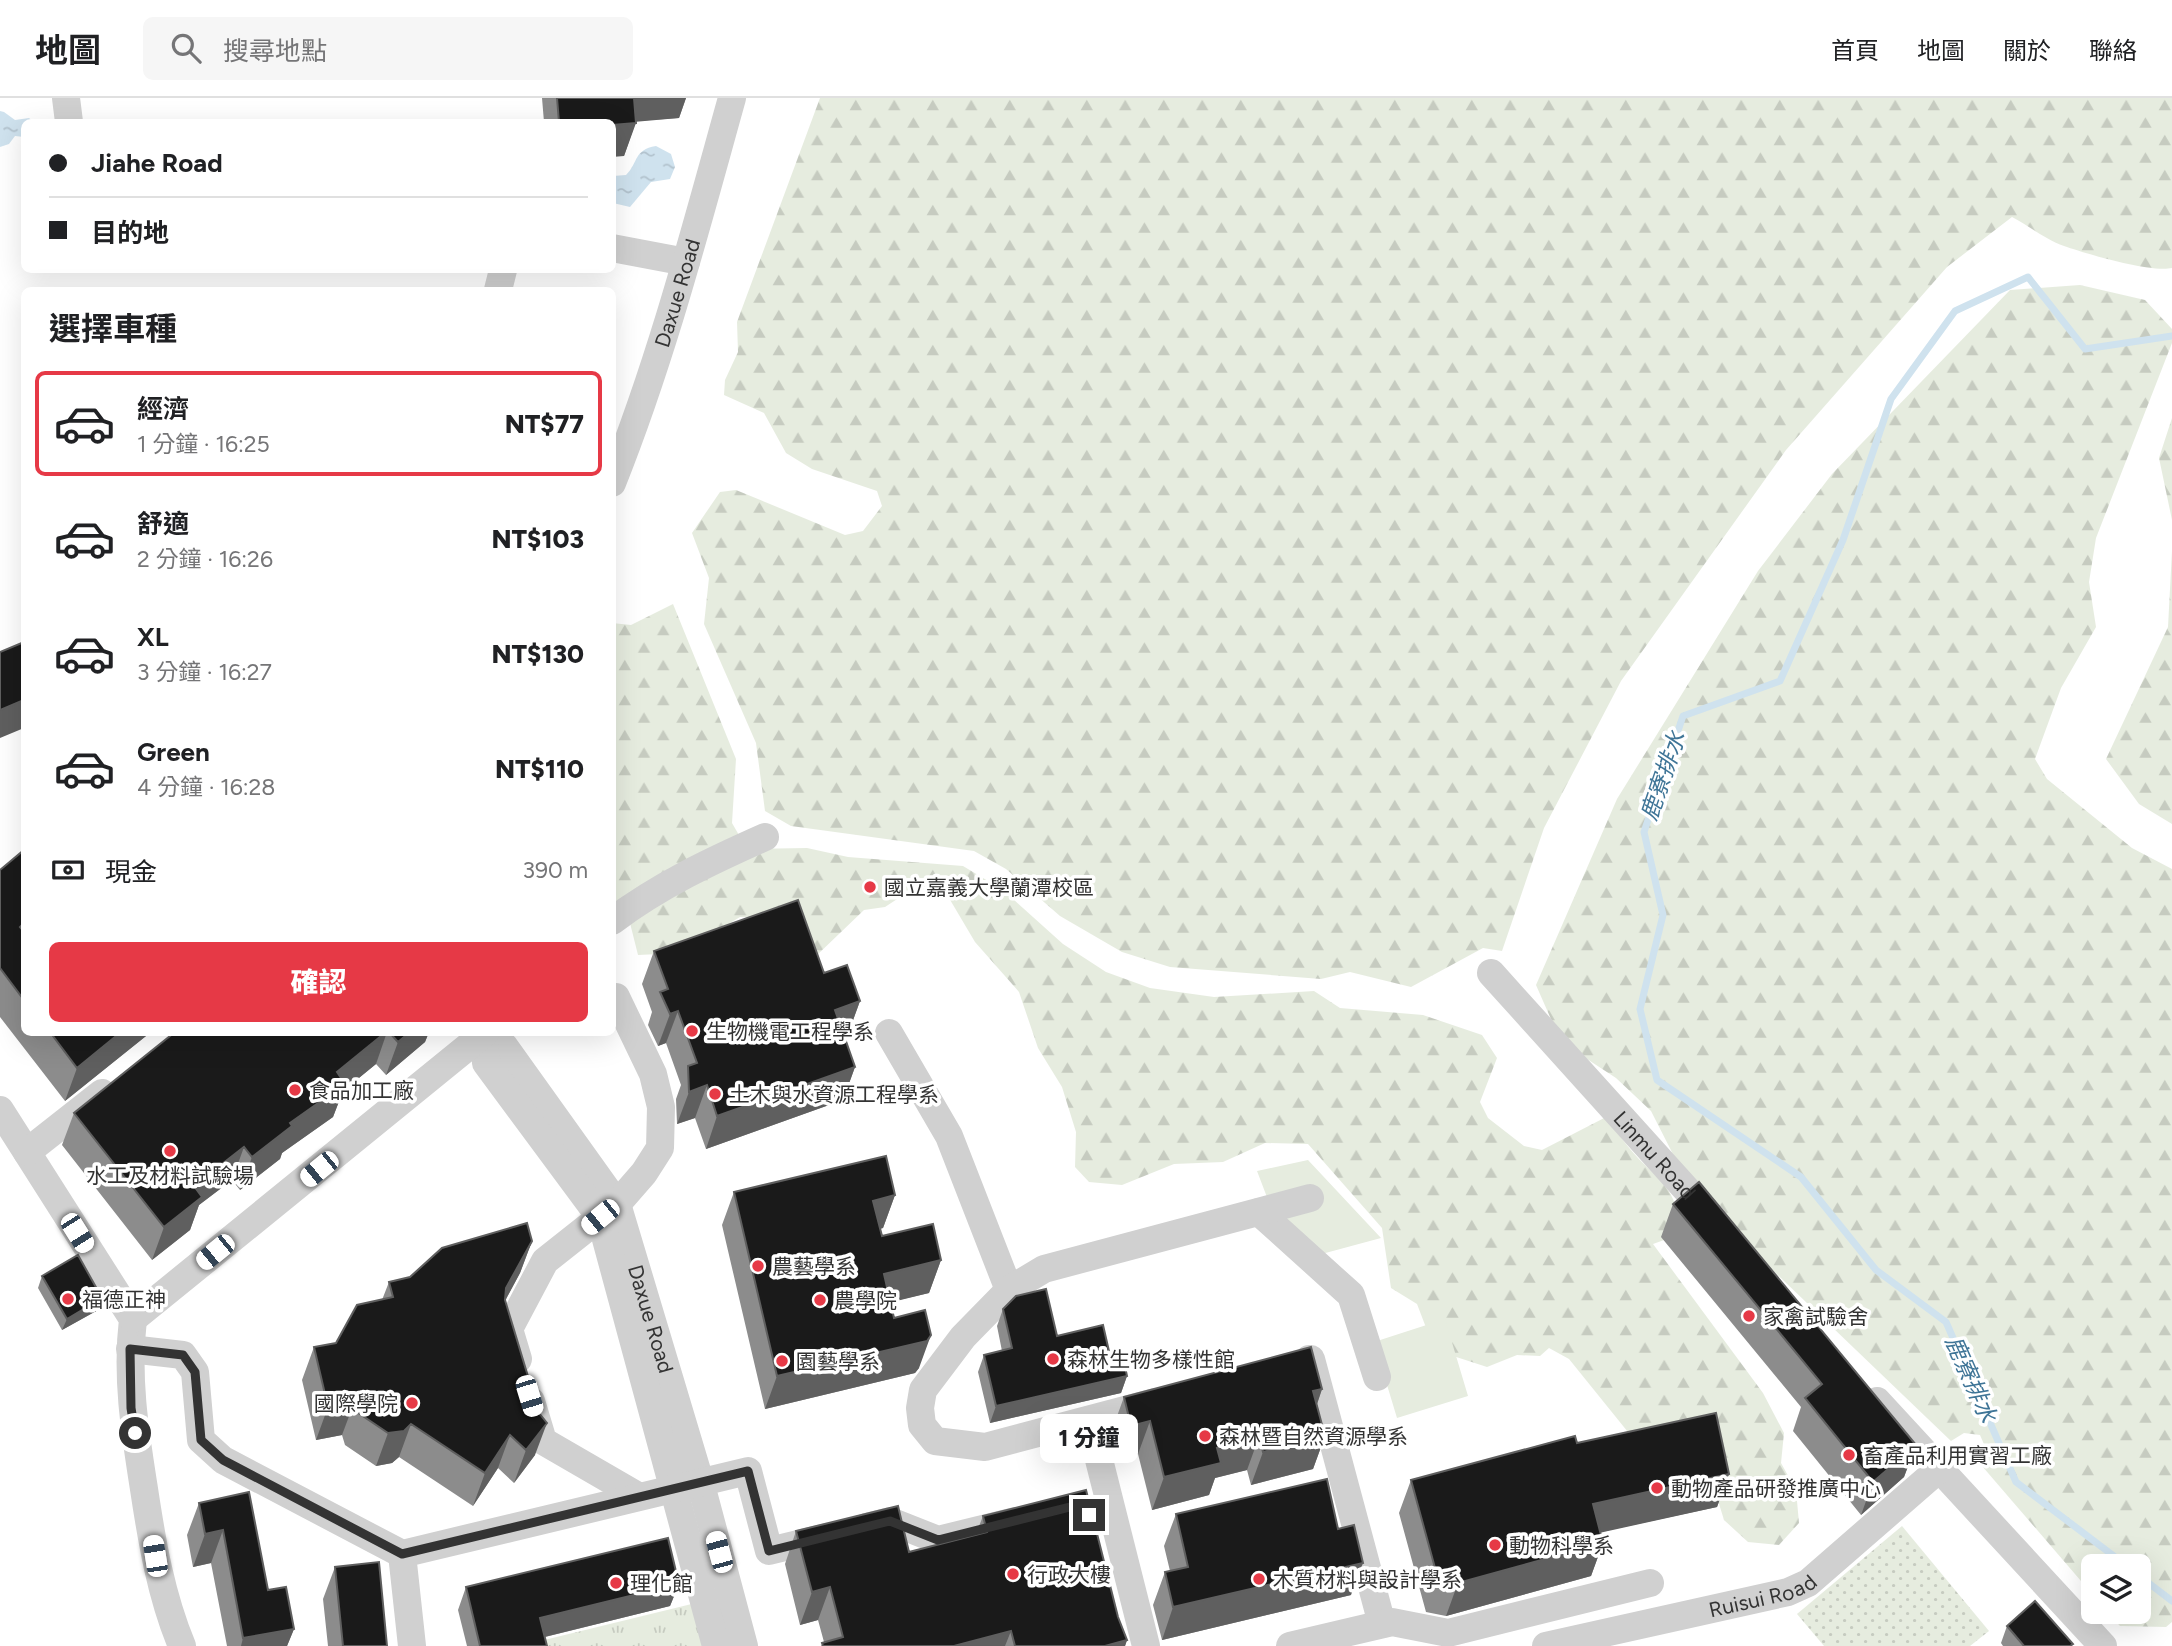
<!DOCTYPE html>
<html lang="zh-TW">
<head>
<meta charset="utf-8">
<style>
	body { margin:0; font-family:Figtree,"Noto Sans TC",sans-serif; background:#f6f6f6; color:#202124; height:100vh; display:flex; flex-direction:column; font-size:26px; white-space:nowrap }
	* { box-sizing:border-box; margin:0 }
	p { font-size:23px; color:#757577 }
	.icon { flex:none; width:38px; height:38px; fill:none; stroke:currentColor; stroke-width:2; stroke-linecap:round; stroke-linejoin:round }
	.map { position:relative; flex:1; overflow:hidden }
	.side { position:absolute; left:21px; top:189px; width:595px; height:749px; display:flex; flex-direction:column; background:#fff; border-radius:10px; box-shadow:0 7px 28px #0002 }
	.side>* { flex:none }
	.guide { position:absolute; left:21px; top:21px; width:595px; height:154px; border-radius:10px; box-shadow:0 7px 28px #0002; display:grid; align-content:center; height:154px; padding:0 28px; background:#fff }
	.fabs { position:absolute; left:2081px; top:1456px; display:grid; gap:14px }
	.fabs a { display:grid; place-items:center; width:70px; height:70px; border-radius:10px; background:#fff; box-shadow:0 7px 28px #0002; font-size:35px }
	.end { position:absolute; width:32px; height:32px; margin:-16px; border:9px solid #333; background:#fff; box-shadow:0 0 0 4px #fff }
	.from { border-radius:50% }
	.bubble { position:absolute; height:49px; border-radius:10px; background:#fff; box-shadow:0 7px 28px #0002; font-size:23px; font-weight:800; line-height:49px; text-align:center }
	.car { position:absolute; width:21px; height:42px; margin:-21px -10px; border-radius:9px; box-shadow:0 0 5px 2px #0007; background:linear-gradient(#fff 24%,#345 0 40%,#fff 0 76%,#345 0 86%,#fff 0) }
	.guide b { display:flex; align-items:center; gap:24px; height:66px; font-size:26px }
	.guide b+b { border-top:2px solid #e0e0e0 }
	.guide i { width:18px; height:18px; background:#202124 }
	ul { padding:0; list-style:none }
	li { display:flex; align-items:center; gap:21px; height:105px; margin:0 14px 10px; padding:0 14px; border:4px solid transparent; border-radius:10px }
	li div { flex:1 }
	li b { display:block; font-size:26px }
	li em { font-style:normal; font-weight:800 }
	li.active { border-color:#e63946 }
	li>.icon { width:63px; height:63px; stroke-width:1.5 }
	h2 { padding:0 28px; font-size:32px; line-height:84px }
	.pay { display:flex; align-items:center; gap:18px; height:77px; padding:0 28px; font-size:26px }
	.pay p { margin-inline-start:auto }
	.button { display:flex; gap:14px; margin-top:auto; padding:14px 28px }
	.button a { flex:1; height:80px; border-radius:10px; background:#e63946; color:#fff; font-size:28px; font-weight:800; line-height:80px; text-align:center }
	header { display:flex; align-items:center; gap:42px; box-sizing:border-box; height:98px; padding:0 35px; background:#fff; border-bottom:2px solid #e0e0e0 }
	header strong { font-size:33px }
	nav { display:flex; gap:38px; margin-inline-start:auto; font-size:24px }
	.search { width:490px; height:63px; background:#f6f6f6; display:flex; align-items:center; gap:18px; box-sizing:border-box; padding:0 24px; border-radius:10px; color:#757577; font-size:26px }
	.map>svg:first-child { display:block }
	.grass { fill:url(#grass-dots) }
	.forest { fill:url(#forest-firs) }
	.park { fill:url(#park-tufts) }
	.garden { fill:#e6ecdf }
	.water { fill:url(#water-ripples) }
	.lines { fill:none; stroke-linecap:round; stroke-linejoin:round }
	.stream { stroke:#cfe2ee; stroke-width:7 }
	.minor { stroke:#d0d0d0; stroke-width:28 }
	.wall { fill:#8c8c8c }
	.shaded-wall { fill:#5f5f5f }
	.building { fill:#1a1a1a; stroke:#5f5f5f; stroke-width:2 }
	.route { stroke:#333; stroke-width:9 }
	.poi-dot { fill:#e63946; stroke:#fff; stroke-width:2.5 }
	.labels { text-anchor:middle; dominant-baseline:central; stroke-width:7; stroke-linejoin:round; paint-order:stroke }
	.street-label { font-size:21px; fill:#333; stroke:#fff }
	.poi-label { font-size:21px; fill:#333; stroke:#fff; text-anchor:start }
	.water-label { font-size:23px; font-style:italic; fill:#3f7597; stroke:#fff }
</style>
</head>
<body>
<header>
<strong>地圖</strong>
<div class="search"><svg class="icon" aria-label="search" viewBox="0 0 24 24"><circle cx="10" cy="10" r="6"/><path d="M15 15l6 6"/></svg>搜尋地點</div>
<nav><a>首頁</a><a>地圖</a><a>關於</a><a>聯絡</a></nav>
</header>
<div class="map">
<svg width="2172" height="1548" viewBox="0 0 2172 1548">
	<defs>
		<pattern id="grass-dots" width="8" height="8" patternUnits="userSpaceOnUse" patternTransform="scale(1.75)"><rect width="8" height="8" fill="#e6ecdf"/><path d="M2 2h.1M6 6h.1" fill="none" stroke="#c6cbc0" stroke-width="1.8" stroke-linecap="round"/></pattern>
		<pattern id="forest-firs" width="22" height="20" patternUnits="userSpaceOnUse" patternTransform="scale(1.75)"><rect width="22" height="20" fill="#e6ecdf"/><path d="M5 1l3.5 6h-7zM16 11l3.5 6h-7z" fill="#c6cbc0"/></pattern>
		<pattern id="park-tufts" width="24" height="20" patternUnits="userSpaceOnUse" patternTransform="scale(1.75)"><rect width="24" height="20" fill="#e6ecdf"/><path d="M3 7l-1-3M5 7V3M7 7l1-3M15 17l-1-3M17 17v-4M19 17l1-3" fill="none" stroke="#c6cbc0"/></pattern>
		<pattern id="water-ripples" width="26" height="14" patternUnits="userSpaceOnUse" patternTransform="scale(1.75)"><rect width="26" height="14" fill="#cfe2ee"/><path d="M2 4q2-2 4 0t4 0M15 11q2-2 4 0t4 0" fill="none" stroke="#b2c2cd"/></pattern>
	</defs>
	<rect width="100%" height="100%" fill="#fff"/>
	<!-- grass -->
	<path class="grass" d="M1902,1428L1989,1533L1970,1548H1824L1797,1516Z"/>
	<!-- forest -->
	<path class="forest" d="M820,0H2172V170C2151,175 2087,156 2064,148C2046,142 2029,128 2012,119L1947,169L1786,352L1621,583L1544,730L1502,853L1483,850L1411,889L1350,874L1321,881L1170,869L1122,854L1060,818L1006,771L974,753L791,728L765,713L756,645L704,526L709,480L692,435L720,394L736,392L845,437L863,433L882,408L877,393L812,371L786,355L764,315L724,297L725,282L738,254L737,224Z
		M2080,187L2145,202L2172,231V245L2096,440L2089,484L2096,529L2061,590L2035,661L2047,681L2132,750L2172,771V1524L2166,1529L2120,1528L2107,1514H2138V1468H2093V1497L1982,1368L1986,1351L1980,1337L1964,1335L1951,1343L1760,1160L1679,1068L1651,1013L1616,980L1561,944L1536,887L1617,701L1758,473L1832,376L2010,192Z
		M2172,320V422L2159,360Z
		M2172,453V726L2139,706L2106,661L2168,529Z
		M673,506L736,661L732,725L747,751L807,750L848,759L963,768L1003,792L1063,846L1106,874L1150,890L1214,899L1314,893L1340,910L1423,917L1482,937L1497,960L1480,1004L1488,1020L1524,1048L1542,1052L1610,1017C1615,1027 1619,1038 1626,1046C1654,1082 1677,1083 1681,1136L1653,1146L1763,1295L1784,1335L1781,1365L1796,1392L1799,1425L1779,1447L1748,1444L1724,1422L1700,1344H1636L1569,1261L1549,1250L1540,1258L1517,1257L1487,1269L1447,1256L1430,1240L1417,1206L1391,1190L1382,1130L1308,1046L1265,1045L1223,1064L1174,1066L1122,1087L1089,1084L1075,1069L1076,1034L1062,989L1038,950L1019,894L975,844L946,795L914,790L885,809L864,812L815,859L785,821L740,819L680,855L638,857L630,825L613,819L612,525L631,527Z"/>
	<!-- park -->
	<path class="park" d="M708,1502L721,1548H537L536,1544Z"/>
	<!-- garden -->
	<path class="garden" d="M1308,1062L1381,1140L1318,1157L1275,1120L1257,1073Z
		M1445,1221L1468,1298L1397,1320L1374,1244Z"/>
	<!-- water -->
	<path class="water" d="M0,13L4,14L15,22L29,20L34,24H24V39L15,38L9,46L0,49Z
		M656,48L671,56L675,69L670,81L651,84L630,109L613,105V78L626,77C639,64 633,52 656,48Z"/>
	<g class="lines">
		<!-- stream -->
		<path class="stream" d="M2127,1468L2016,1384L1946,1224L1876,1172L1801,1079L1657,982L1640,911L1663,817L1644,734L1683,618L1780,583L1843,442L1891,301L1955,213L2028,179L2085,251L2172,238
			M2138,1477L2172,1503"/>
		<!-- minor -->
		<g class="minor">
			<path d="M66,0L69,24"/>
			<path d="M612,150L686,164"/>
			<path d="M498,192L503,172"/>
			<path id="s1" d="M612,385C662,260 696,129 732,0"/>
			<path d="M612,823C660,787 711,763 765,739"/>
			<path id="s2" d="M1491,875L1714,1122"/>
			<path id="s3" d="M481,934L504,948L617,1106L700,1383L744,1548"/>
			<path d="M889,935L949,1038L1009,1192"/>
			<path d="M484,938L486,965L600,1119L716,1548"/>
			<path d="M0,1012L133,1221C126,1279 135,1334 144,1391C152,1444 161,1498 182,1548"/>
			<path d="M27,1054L102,995"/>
			<path d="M1259,1114L1351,1197L1377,1279"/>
			<path d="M133,1221L486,934"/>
			<path d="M130,1251L183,1257L195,1274L201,1342L223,1362L402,1456"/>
			<path d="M518,1261L509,1231L545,1163L617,1106L644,1075L660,1050L661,1009L653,976L616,899"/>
			<path d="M1309,1261H1311L1382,1526"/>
			<path d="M531,1303L543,1343L638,1398"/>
			<path d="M1877,1303L2103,1548"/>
			<path d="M1155,1304L985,1349L935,1343L922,1327L920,1310L923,1292L963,1239L1009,1192L1044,1171L1310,1100"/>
			<path d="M1089,1322L1146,1548"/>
			<path d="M866,1429L890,1423L938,1442L1015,1423"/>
			<path d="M412,1548L402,1456L748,1373L769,1453L827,1439"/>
			<path d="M1290,1548L1392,1524L1448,1535L1650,1485"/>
			<path id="s4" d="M1546,1548L1788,1494L1808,1485L1939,1371"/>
		</g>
	</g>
	<!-- wall -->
	<path class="wall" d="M542,0H686L679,20L636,23L624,58L612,24H544Z
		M24,752V934H151L65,1003L0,919V772Z
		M654,853L860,903L848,936L844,937L855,969L843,1002L706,1051L695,1020L677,1026L676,1001L681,987L666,945L658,948L648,927L652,914L642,886Z
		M175,934H429L425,944L386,977L376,966L343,993L333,1019L282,1055L280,1061L240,1092L232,1082L199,1107L190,1132L152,1162L62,1047L74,1015Z
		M734,1094L895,1097L883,1130L880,1131L882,1138L941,1162L929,1195L890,1204L894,1220L919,1270L915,1275L765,1311L722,1127Z
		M1673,1106L1916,1347L1904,1379L1861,1417L1793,1333L1801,1309L1661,1139Z
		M532,1143L520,1175L505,1203L535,1357L514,1385L498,1370L473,1408L399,1359L392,1365L376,1368L345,1347L342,1337L316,1342L302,1282L314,1249L336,1245L382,1202L389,1184L410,1179Z
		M42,1178L102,1200L98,1212L62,1232L38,1190Z
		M1003,1211L1057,1238L1111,1262L1127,1278L1121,1295L990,1325L978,1274L984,1257L1002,1253L997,1228Z
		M1322,1291L1317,1306L1325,1338L1313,1371L1251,1387L1247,1372L1215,1380L1209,1397L1152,1412L1138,1356L1119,1361L1112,1332L1124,1299Z
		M1577,1345L1729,1376L1717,1409L1600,1434L1603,1445L1591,1478L1446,1518L1426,1514L1399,1415L1411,1382Z
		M249,1394L268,1492L294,1531L287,1548H227L211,1465L193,1469L187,1437L199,1405Z
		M1176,1416L1351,1497L1162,1542L1153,1507L1165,1474L1170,1473L1164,1448Z
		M983,1418L1118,1519L1127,1542L1125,1548H821L824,1544L818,1522L800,1527L785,1466L796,1433L909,1454L976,1436Z
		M335,1469L387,1548H328L323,1501Z
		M679,1486L670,1508L545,1539L547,1548H467L458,1512L466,1489Z
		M2007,1528L2072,1548H2003L2001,1545Z"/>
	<!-- shaded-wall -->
	<path class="shaded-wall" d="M630,0H686L679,20L622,25Z
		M636,25L624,58L612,59V27Z
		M24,602V630L0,640V612Z
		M860,903L848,936L823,945L835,912Z
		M678,913L666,945L658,948L670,916Z
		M121,934H151L65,1003L77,970Z
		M386,934H387L376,966L343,993L333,1019L282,1055L280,1061L240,1092L252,1059L290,1025L337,974Z
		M410,934H429L425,944L386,977L398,944Z
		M855,969L843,1002L706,1051L717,1018Z
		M707,987L695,1020L677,1026L689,994Z
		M244,1049L232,1082L199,1107L190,1132L152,1162L164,1129L194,1088Z
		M895,1097L883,1130L861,1135L873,1103Z
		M532,1143L520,1175L494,1223L506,1190Z
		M941,1162L929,1195L872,1209L884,1176Z
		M102,1200L98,1212L62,1232L67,1221Z
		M931,1237L919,1270L915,1275L765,1311L777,1278Z
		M1127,1278L1121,1295L990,1325L996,1308Z
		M1322,1291L1311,1324L1313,1293Z
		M354,1305L342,1337L316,1342L328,1309Z
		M1150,1323L1138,1356L1119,1361L1131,1328Z
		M547,1325L535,1357L514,1385L526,1352Z
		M411,1326L399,1359L392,1365L376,1368L388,1335Z
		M510,1337L498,1370L473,1408L485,1375Z
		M1325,1338L1313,1371L1251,1387L1263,1354Z
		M1259,1339L1247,1372L1215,1380L1209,1397L1152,1412L1164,1379L1217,1350Z
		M1916,1347L1904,1379L1861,1417L1873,1384Z
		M1729,1376L1717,1409L1581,1439L1593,1406Z
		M223,1432L211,1465L193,1469L205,1436Z
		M1603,1445L1591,1478L1446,1518L1458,1485Z
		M1363,1465L1351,1497L1162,1542L1173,1509Z
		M679,1486L670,1508L532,1542L540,1520Z
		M830,1489L818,1522L800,1527L812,1494Z
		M294,1531L287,1548H241L243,1540Z
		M1011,1533L1005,1548H954Z
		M1127,1542L1125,1548H1105Z"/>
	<!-- building -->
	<path class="building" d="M557,0H634L636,25L612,27V24H559Z
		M24,544V602L0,612V554Z
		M24,752V825L20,829L24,834V902L0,870V772Z
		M798,802L824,875L847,867L860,903L835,912L855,969L717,1018L707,987L689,994L688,968L697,965L678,913L670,916L660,894L668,891L654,853Z
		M50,934H121L77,970Z
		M175,934H386L337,974L345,986L290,1025L292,1028L252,1059L244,1049L194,1088L202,1099L164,1129L74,1015Z
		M389,934H410L398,944Z
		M886,1058L895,1097L873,1103L882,1138L933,1126L941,1162L884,1176L894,1220L925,1212L931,1237L927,1243L777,1278L734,1094Z
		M1699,1084L1916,1347L1873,1384L1805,1300L1822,1286L1673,1106Z
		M527,1125L532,1143L506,1190L505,1202L539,1315L547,1325L526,1352L510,1337L485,1375L411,1326L404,1333L388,1335L357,1314L354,1305L328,1309L314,1249L336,1245L357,1207L393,1199L389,1184L410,1179L442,1150Z
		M78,1157L102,1200L67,1221L42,1178Z
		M1046,1191L1057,1238L1103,1227L1111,1262L1123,1259L1127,1278L996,1308L984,1257L1012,1250L1003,1211L1016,1198Z
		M1311,1249L1322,1291L1313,1293L1325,1338L1263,1354L1259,1339L1217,1350L1221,1365L1164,1379L1150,1323L1131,1328L1124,1299Z
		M1716,1315L1729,1376L1593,1406L1603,1445L1458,1485L1438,1481L1411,1382L1575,1338L1577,1345Z
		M1327,1381L1338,1431L1354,1427L1363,1465L1173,1509L1165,1474L1188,1469L1176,1416Z
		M1086,1392L1118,1519L1127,1542L1105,1548H1015L1011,1533L954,1548H823L822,1545L843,1539L830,1489L812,1494L796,1433L898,1408L909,1454L987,1434L983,1418Z
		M249,1394L268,1492L286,1489L294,1531L243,1540L223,1432L205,1436L199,1405Z
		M668,1440L679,1486L540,1520L547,1548H480L466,1489Z
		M379,1464L387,1548H343L335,1469Z
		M2035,1503L2073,1546L2070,1548H2024L2007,1528Z"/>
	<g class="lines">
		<!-- route -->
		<path class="route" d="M135,1335L131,1310L130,1251L183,1257L195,1274L201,1342L223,1362L402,1456L748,1373L769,1453L890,1423L938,1442L1086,1405L1089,1417"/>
	</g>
	<!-- markers -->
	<g class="poi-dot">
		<circle cx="870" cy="789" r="7"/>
		<circle cx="692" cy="933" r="7"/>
		<circle cx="295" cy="992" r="7"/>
		<circle cx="715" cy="996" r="7"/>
		<circle cx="170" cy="1053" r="7"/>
		<circle cx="758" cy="1168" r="7"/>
		<circle cx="68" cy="1201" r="7"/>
		<circle cx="820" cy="1202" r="7"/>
		<circle cx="1749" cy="1218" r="7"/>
		<circle cx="1053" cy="1261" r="7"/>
		<circle cx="782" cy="1263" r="7"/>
		<circle cx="412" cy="1305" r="7"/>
		<circle cx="1205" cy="1338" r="7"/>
		<circle cx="1849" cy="1357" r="7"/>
		<circle cx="1657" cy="1390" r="7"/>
		<circle cx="1495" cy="1447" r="7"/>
		<circle cx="1013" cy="1476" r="7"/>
		<circle cx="1259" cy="1481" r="7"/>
		<circle cx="616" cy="1485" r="7"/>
	</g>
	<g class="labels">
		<!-- street labels -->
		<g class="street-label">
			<text stroke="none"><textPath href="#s1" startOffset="201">Daxue Road</textPath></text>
			<text stroke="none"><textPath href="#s2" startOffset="245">Linmu Road</textPath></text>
			<text stroke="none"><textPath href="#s3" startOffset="341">Daxue Road</textPath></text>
			<text stroke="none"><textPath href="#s4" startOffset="222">Ruisui Road</textPath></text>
		</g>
		<!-- poi labels -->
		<g class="poi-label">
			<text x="884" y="789">國立嘉義大學蘭潭校區</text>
			<text x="706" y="933">生物機電工程學系</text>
			<text x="309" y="992">食品加工廠</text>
			<text x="729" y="996">土木與水資源工程學系</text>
			<text x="170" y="1077" text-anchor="middle">水工及材料試驗場</text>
			<text x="772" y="1168">農藝學系</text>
			<text x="82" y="1201">福德正神</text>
			<text x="834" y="1202">農學院</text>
			<text x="1763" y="1218">家禽試驗舍</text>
			<text x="1067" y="1261">森林生物多樣性館</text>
			<text x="796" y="1263">園藝學系</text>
			<text x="398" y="1305" text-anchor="end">國際學院</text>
			<text x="1219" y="1338">森林暨自然資源學系</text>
			<text x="1863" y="1357">畜產品利用實習工廠</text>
			<text x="1671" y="1390">動物產品研發推廣中心</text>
			<text x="1509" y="1447">動物科學系</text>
			<text x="1027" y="1476">行政大樓</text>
			<text x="1273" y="1481">木質材料與設計學系</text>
			<text x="630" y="1485">理化館</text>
		</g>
		<!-- water labels -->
		<g class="water-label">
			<text transform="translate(1663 678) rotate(-71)">鹿寮排水</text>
			<text transform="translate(1971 1281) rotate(66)">鹿寮排水</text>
		</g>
	</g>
</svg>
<div class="fabs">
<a><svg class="icon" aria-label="layers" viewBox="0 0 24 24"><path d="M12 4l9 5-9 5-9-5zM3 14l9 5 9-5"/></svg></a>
</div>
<i class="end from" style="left:135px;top:1335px"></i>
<i class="end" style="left:1089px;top:1417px"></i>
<div class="bubble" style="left:1040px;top:1316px;width:98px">1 分鐘</div>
<i class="car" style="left:319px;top:1071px;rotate:231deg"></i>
<i class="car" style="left:600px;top:1119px;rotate:231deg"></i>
<i class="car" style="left:77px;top:1135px;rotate:148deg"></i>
<i class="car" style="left:215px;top:1154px;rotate:231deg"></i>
<i class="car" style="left:529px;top:1298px;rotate:163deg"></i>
<i class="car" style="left:719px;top:1454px;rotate:345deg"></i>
<i class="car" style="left:155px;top:1458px;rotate:351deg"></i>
<div class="guide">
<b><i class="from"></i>Jiahe Road</b>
<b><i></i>目的地</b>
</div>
<section class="side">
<h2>選擇車種</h2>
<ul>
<li class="active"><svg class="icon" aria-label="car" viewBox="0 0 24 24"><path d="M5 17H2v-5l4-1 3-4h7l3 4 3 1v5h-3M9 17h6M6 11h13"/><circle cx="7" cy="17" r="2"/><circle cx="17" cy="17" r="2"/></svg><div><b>經濟</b><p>1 分鐘 · 16:25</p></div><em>NT$77</em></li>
<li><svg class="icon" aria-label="car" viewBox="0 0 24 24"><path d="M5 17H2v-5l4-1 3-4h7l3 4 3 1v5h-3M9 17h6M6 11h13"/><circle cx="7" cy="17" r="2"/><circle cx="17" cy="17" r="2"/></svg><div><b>舒適</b><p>2 分鐘 · 16:26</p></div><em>NT$103</em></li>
<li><svg class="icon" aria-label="car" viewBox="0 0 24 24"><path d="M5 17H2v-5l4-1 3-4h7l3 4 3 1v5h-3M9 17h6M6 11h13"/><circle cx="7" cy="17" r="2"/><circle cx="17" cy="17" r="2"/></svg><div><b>XL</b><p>3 分鐘 · 16:27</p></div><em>NT$130</em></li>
<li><svg class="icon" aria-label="car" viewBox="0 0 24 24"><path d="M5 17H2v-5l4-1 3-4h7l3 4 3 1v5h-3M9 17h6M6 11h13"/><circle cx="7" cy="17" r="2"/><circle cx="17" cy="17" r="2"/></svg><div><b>Green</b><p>4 分鐘 · 16:28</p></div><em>NT$110</em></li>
</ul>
<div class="pay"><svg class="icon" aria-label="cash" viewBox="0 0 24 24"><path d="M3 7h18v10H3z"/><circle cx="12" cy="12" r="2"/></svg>現金<p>390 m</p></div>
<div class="button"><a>確認</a></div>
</section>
</div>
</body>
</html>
